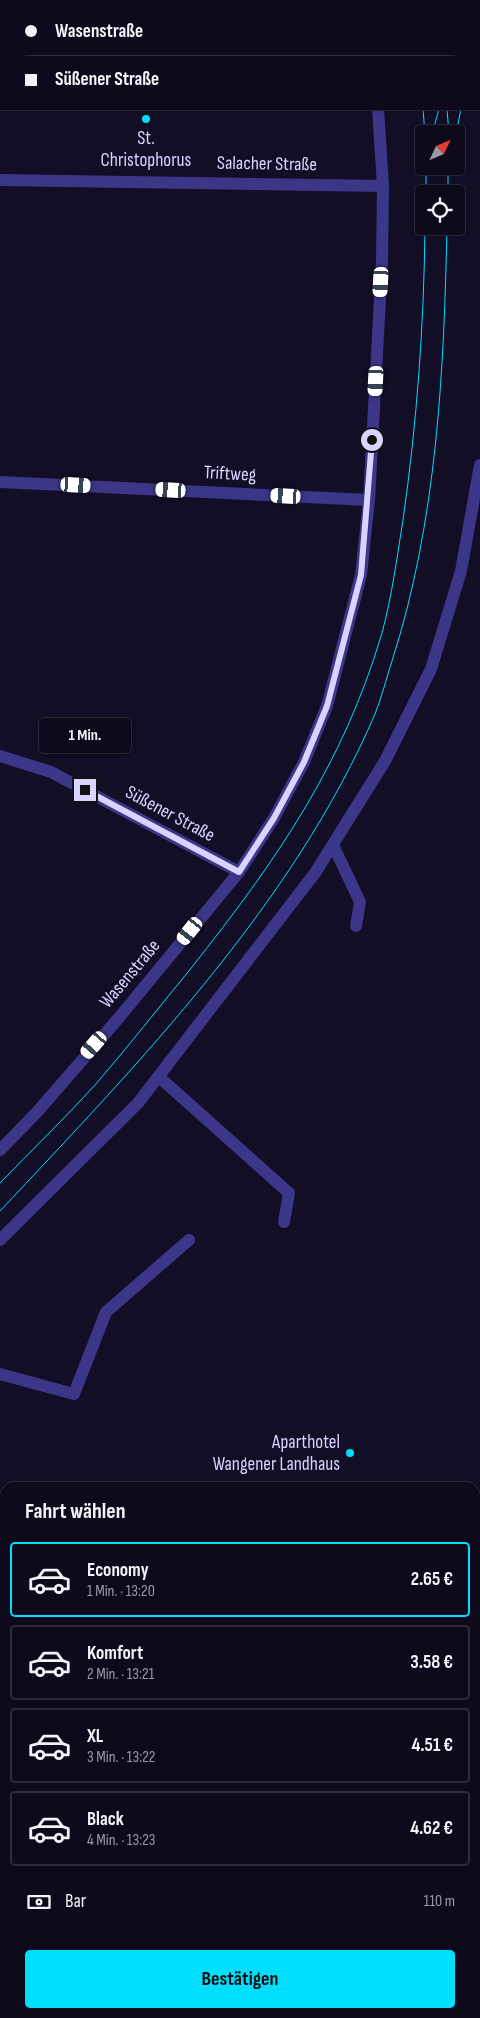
<!DOCTYPE html>
<html lang="de">
<head>
<meta charset="utf-8">
<style>
	body { margin:0; font-family:"Sofia Sans Condensed",sans-serif; background:#171325; color:#f1f3f6; height:100vh; display:flex; flex-direction:column; font-size:19px; white-space:nowrap }
	* { box-sizing:border-box; margin:0 }
	p { font-size:16px; color:#9b9aa3 }
	.icon { flex:none; width:28px; height:28px; fill:none; stroke:currentColor; stroke-width:2; stroke-linecap:round; stroke-linejoin:round }
	.map { position:relative; flex:1; overflow:hidden }
	.panel { position:absolute; left:0px; top:1482px; width:480px; height:536px; display:flex; flex-direction:column; background:#0e0a1c; border-radius:15px 15px 0 0; box-shadow:0 1px 4px #0004,0 0 0 1px #2e2b3b }
	.panel>* { flex:none }
	.hud { position:absolute; left:0px; top:0px; width:480px; height:110px; box-shadow:0 1px 4px #0004,0 0 0 1px #2e2b3b; display:grid; align-content:center; height:110px; padding:0 25px; background:#0e0a1c }
	.needle { width:32px; rotate:46deg }
	.buttons { position:absolute; left:415px; top:125px; display:grid; gap:10px }
	.buttons a { display:grid; place-items:center; width:50px; height:50px; border-radius:5px; background:#0e0a1c; box-shadow:0 1px 4px #0004,0 0 0 1px #2e2b3b; font-size:25px }
	.end { position:absolute; width:22px; height:22px; margin:-11px; border:6px solid #d9d3ff; background:#111; box-shadow:0 0 0 2px #111 }
	.from { border-radius:50% }
	.bubble { position:absolute; height:35px; border-radius:5px; background:#0e0a1c; box-shadow:0 1px 4px #0004,0 0 0 1px #2e2b3b; font-size:16px; font-weight:700; line-height:35px; text-align:center }
	.car { position:absolute; width:15px; height:30px; margin:-15px -8px; border-radius:6px; box-shadow:0 0 4px 1px #0007; background:linear-gradient(#fff 24%,#345 0 40%,#fff 0 76%,#345 0 86%,#fff 0) }
	.hud b { display:flex; align-items:center; gap:18px; height:48px; font-size:19px }
	.hud b+b { border-top:1px solid #2e2b3b }
	.hud i { width:12px; height:12px; background:#f1f3f6 }
	ul { padding:0; list-style:none }
	li { display:flex; align-items:center; gap:15px; height:75px; margin:0 10px 8px; padding:0 15px; border:2px solid #2e2b3b; border-radius:5px }
	li div { flex:1 }
	li b { display:block; font-size:19px }
	li em { font-style:normal; font-weight:700 }
	li.on { border-color:#00defe }
	li>.icon { width:45px; height:45px; stroke-width:1.5 }
	h2 { padding:0 25px; font-size:22px; line-height:60px }
	.pay { display:flex; align-items:center; gap:12px; height:55px; padding:0 25px; font-size:19px }
	.pay p { margin-inline-start:auto }
	.cta { display:flex; gap:10px; margin-top:auto; padding:10px 25px }
	.cta a { flex:1; height:58px; border-radius:5px; background:#00defe; color:#111; font-size:20px; font-weight:700; line-height:58px; text-align:center }
	.map>svg:first-child { display:block }
	.green { fill:#103130 }
	.lines { fill:none; stroke-linecap:round; stroke-linejoin:round }
	.minor { stroke:#3b3688; stroke-width:12 }
	.tram { stroke:#00defe; stroke-width:1 }
	.route { stroke:#d9d3ff; stroke-width:6 }
	.poi-dot { fill:#00defe; stroke:#120e26; stroke-width:2 }
	.labels { text-anchor:middle; dominant-baseline:central; stroke-width:4; stroke-linejoin:round; paint-order:stroke }
	.poi-label { font-size:19px; fill:#d9d3ff; stroke:#120e26 }
	.street-label { font-size:19px; fill:#d9d3ff; stroke:#120e26 }
</style>
</head>
<body>
<div class="map">
<svg width="480" height="2018" viewBox="0 0 480 2018">
	<rect width="100%" height="100%" fill="#120e26"/>
	<!-- green -->
	<path class="green" d="M475,1628L480,1629V1785L475,1801Z
		M276,2014H406L405,2018H274Z"/>
	<g class="lines">
		<!-- minor -->
		<path class="minor" d="M358,0V1
			M472,0V1
			M385,1L386,0
			M479,52L480,65
			M0,180L383,186
			M0,482L369,500
			M0,756L51,772L239,872
			M333,845L360,902L356,926
			M159,1077L289,1193L284,1222
			M0,1150L38,1111L117,1020L239,872L274,818L304,762L327,706L361,575L369,500L382,262L383,186L378,109
			M0,1240L138,1103L315,873L385,761L431,669L461,571L480,465
			M0,1374L74,1394L106,1312L189,1240
			M475,1511L480,1510
			M0,1605L5,1604
			M247,2018L248,2014"/>
		<!-- tram -->
		<path class="tram" d="M404,0V1
			M427,0V1
			M479,17L480,15
			M479,63L480,60
			M423,109L425,134
			M447,109L449,134
			M432,134L439,109
			M456,134L461,109
			M426,194V166
			M448,194V166
			M0,1183C31,1151 64,1119 95,1085C128,1047 160,1006 192,967C276,861 343,765 382,633C392,596 397,557 403,520C417,422 424,325 425,226
			M0,1211C139,1063 294,903 375,714C382,697 386,679 392,661C437,521 444,372 447,226"/>
	</g>
	<g class="lines">
		<!-- route -->
		<path class="route" d="M85,790L239,872L274,818L304,762L327,706L361,575L372,440"/>
	</g>
	<!-- markers -->
	<g class="poi-dot">
		<circle cx="146" cy="119" r="5"/>
		<circle cx="350" cy="1453" r="5"/>
	</g>
	<g class="labels">
		<!-- poi labels -->
		<g class="poi-label">
			<text x="146" y="138">St.<tspan x="146" dy="22">Christophorus</tspan></text>
			<text x="340" y="1442" text-anchor="end">Aparthotel<tspan x="340" dy="22">Wangener Landhaus</tspan></text>
		</g>
		<!-- street labels -->
		<g class="street-label">
			<text transform="translate(267 164) rotate(1)">Salacher Straße</text>
			<text transform="translate(230 474) rotate(3)">Triftweg</text>
			<text transform="translate(170 814) rotate(28)">Süßener Straße</text>
			<text transform="translate(130 974) rotate(-50)">Wasenstraße</text>
		</g>
	</g>
</svg>
<div class="buttons">
<a><svg class="needle" viewBox="-14 -14 28 28"><path d="M0-13l5 13h-10z" fill="#e53935"/><path d="M0 13l5-13h-10z" fill="#9b9aa3"/></svg></a>
<a><svg class="icon" aria-label="locate" viewBox="0 0 24 24"><circle cx="12" cy="12" r="6"/><path d="M12 2v4M12 18v4M2 12h4M18 12h4"/></svg></a>
</div>
<i class="end from" style="left:372px;top:440px"></i>
<i class="end" style="left:85px;top:790px"></i>
<div class="bubble" style="left:39px;top:718px;width:92px">1 Min.</div>
<i class="car" style="left:381px;top:282px;rotate:183deg"></i>
<i class="car" style="left:376px;top:381px;rotate:183deg"></i>
<i class="car" style="left:76px;top:485px;rotate:93deg"></i>
<i class="car" style="left:171px;top:490px;rotate:273deg"></i>
<i class="car" style="left:286px;top:496px;rotate:273deg"></i>
<i class="car" style="left:190px;top:931px;rotate:219deg"></i>
<i class="car" style="left:94px;top:1045px;rotate:221deg"></i>
<div class="hud">
<b><i class="from"></i>Wasenstraße</b>
<b><i></i>Süßener Straße</b>
</div>
<section class="panel">
<h2>Fahrt wählen</h2>
<ul>
<li class="on"><svg class="icon" aria-label="car" viewBox="0 0 24 24"><path d="M5 17H2v-5l4-1 3-4h7l3 4 3 1v5h-3M9 17h6M6 11h13"/><circle cx="7" cy="17" r="2"/><circle cx="17" cy="17" r="2"/></svg><div><b>Economy</b><p>1 Min. · 13:20</p></div><em>2.65 €</em></li>
<li><svg class="icon" aria-label="car" viewBox="0 0 24 24"><path d="M5 17H2v-5l4-1 3-4h7l3 4 3 1v5h-3M9 17h6M6 11h13"/><circle cx="7" cy="17" r="2"/><circle cx="17" cy="17" r="2"/></svg><div><b>Komfort</b><p>2 Min. · 13:21</p></div><em>3.58 €</em></li>
<li><svg class="icon" aria-label="car" viewBox="0 0 24 24"><path d="M5 17H2v-5l4-1 3-4h7l3 4 3 1v5h-3M9 17h6M6 11h13"/><circle cx="7" cy="17" r="2"/><circle cx="17" cy="17" r="2"/></svg><div><b>XL</b><p>3 Min. · 13:22</p></div><em>4.51 €</em></li>
<li><svg class="icon" aria-label="car" viewBox="0 0 24 24"><path d="M5 17H2v-5l4-1 3-4h7l3 4 3 1v5h-3M9 17h6M6 11h13"/><circle cx="7" cy="17" r="2"/><circle cx="17" cy="17" r="2"/></svg><div><b>Black</b><p>4 Min. · 13:23</p></div><em>4.62 €</em></li>
</ul>
<div class="pay"><svg class="icon" aria-label="cash" viewBox="0 0 24 24"><path d="M3 7h18v10H3z"/><circle cx="12" cy="12" r="2"/></svg>Bar<p>110 m</p></div>
<div class="cta"><a>Bestätigen</a></div>
</section>
</div>
</body>
</html>
